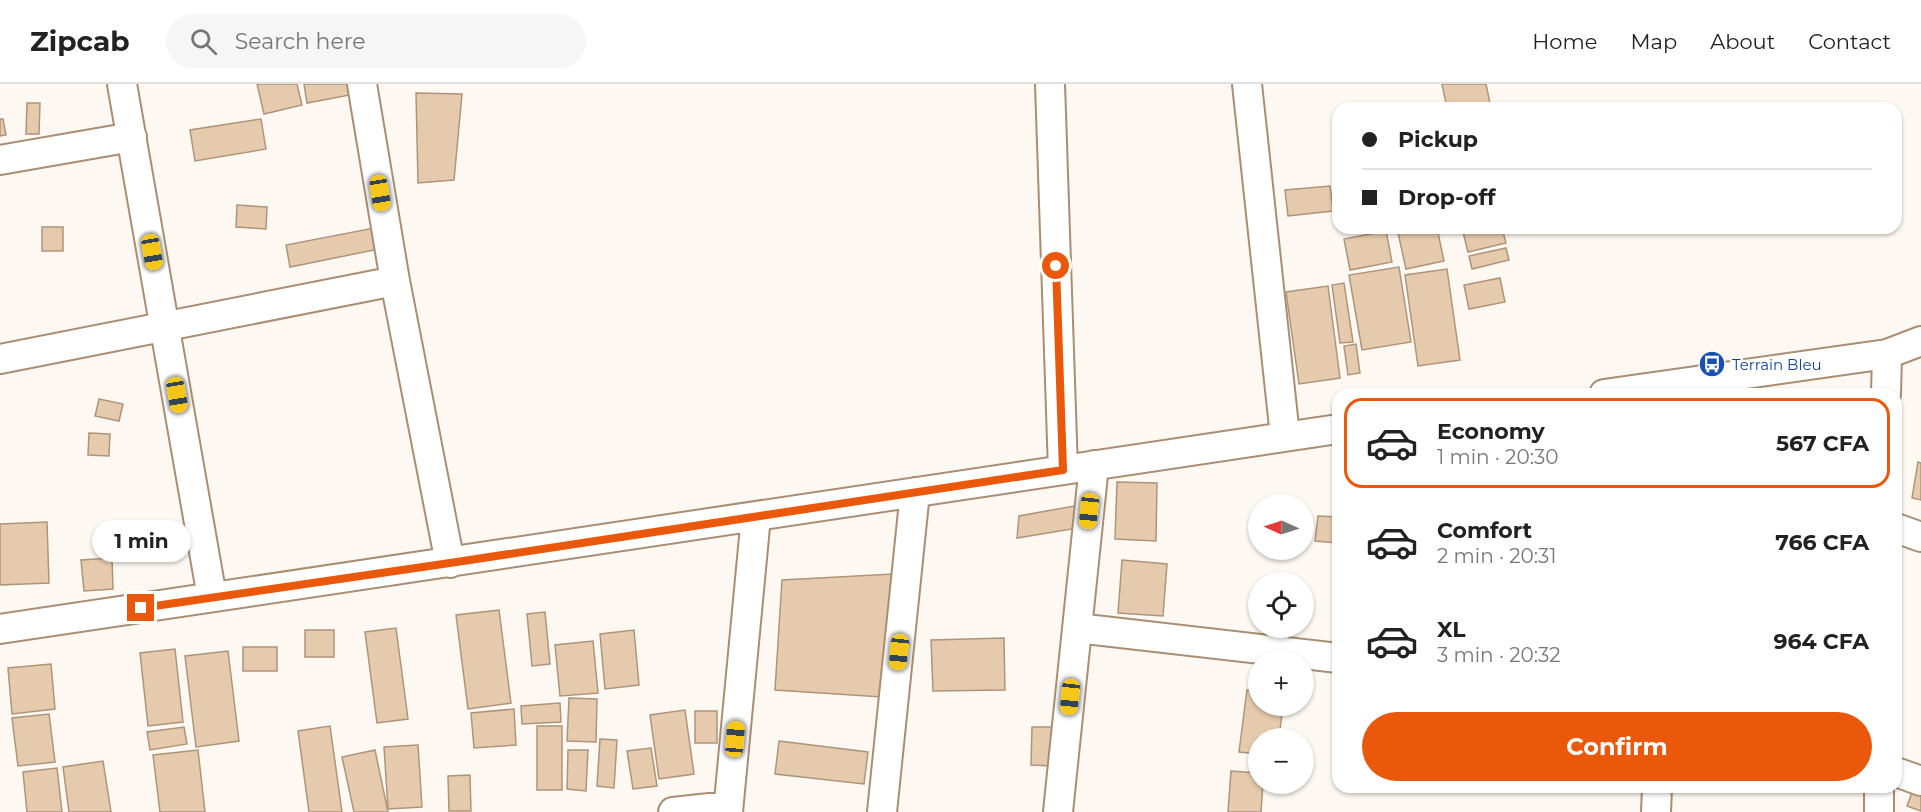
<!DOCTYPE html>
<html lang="en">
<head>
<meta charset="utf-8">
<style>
	body { margin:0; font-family:Montserrat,sans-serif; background:#f6f6f6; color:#222; height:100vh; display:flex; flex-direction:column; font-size:22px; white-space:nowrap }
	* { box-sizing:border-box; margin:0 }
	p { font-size:20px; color:#767676 }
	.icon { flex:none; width:33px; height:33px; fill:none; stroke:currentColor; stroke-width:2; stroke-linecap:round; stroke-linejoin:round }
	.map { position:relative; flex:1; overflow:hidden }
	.side { position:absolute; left:1332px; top:304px; width:570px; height:405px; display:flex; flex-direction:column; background:#fff; border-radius:18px; box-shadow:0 2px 4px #0004 }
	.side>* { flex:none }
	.hud { position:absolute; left:1332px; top:18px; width:570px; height:132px; border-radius:18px; box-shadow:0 2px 4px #0004; display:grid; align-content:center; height:132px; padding:0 30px; background:#fff }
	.needle { width:39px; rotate:273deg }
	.tools { position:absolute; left:1248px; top:410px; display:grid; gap:12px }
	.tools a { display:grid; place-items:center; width:66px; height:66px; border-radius:50%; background:#fff; box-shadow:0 2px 4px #0004; font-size:30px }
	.end { position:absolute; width:27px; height:27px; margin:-14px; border:8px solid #ea580c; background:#fff; box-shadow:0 0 0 3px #fff }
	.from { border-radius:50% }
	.bubble { position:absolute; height:42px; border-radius:21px; background:#fff; box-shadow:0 2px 4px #0004; font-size:20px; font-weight:700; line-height:42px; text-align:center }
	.car { position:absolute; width:18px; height:36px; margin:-18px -9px; border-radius:8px; box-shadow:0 0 4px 2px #0007; background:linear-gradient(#f5c518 24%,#345 0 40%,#f5c518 0 76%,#345 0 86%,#f5c518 0) }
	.hud b { display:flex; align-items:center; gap:21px; height:57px; font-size:22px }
	.hud b+b { border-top:2px solid #e0e0e0 }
	.hud i { width:15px; height:15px; background:#222 }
	ul { padding:10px 0 0; list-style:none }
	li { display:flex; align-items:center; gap:18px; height:90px; margin:0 12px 9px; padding:0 18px; border:3px solid transparent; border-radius:18px }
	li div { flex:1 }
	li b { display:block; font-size:22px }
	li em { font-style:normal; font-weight:700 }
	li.current { border-color:#ea580c }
	li>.icon { width:54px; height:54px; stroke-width:1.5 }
	.action { display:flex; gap:12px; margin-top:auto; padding:12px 30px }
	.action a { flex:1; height:69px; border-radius:36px; background:#ea580c; color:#fff; font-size:24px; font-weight:700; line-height:69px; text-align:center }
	header { display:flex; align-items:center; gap:36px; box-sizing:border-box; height:84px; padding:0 30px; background:#fff; border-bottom:2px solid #e0e0e0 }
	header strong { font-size:28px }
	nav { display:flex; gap:33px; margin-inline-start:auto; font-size:21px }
	.search { width:420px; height:54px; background:#f6f6f6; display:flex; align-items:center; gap:15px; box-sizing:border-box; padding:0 21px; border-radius:33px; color:#767676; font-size:22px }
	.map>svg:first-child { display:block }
	.building { fill:#e6caad; stroke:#ae9479; stroke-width:1.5 }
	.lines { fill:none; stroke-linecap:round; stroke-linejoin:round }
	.street-casing { stroke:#a98e73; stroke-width:32 }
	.street { stroke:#fff; stroke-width:28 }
	.route { stroke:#ea580c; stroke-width:8 }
	.labels { text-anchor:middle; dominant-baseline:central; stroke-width:4.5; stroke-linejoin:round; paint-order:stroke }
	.transit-label { font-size:15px; fill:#164399; stroke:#fff; text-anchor:start }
</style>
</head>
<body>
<header>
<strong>Zipcab</strong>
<div class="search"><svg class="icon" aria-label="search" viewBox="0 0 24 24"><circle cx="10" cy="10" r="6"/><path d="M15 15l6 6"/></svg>Search here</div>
<nav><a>Home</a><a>Map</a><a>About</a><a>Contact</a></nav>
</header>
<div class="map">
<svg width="1921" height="728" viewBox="0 0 1921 728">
	<rect width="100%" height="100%" fill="#fef8f3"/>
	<!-- building -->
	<path class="building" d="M257,0H297L302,21L264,30Z
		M304,0H353L355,10L307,19Z
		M1442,0H1486L1491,24H1447Z
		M416,9L462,10L454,96L418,99Z
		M27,19H40L39,50H26Z
		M0,35H3L6,51L0,52Z
		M261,35L266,65L195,77L190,46Z
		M1330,102L1333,127L1288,132L1285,106Z
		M237,121L267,123L266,145L236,143Z
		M42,143H63V167H42Z
		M379,143L384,164L290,183L286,161Z
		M1397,144H1437L1444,177L1406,185Z
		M1462,144H1502L1506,159L1468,168Z
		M1386,147L1392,178L1350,186L1344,155Z
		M1506,164L1509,176L1472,185L1469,172Z
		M1399,183L1411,258L1362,266L1349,191Z
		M1447,185L1460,276L1418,282L1405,191Z
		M1500,194L1505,218L1469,225L1464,201Z
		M1344,199L1353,258L1340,259L1332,201Z
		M1328,202L1340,294L1299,300L1286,208Z
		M1356,260L1360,289L1348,291L1344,262Z
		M99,315L123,320L119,337L95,332Z
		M89,349L110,350L109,372L88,371Z
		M1918,378L1921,379V416L1912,414Z
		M1117,398L1157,399L1156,457L1115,455Z
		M1074,422L1078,444L1017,454L1019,432Z
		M1318,432L1338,433V459L1315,457Z
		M47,438L49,499L0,501V440Z
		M158,440L163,469L147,471L142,442Z
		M112,474L113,505L84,507L81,476Z
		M1122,476L1167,480L1163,532L1118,529Z
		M893,490L882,613L775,606L782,496Z
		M499,526L511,619L468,625L456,531Z
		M545,528L550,580L532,582L527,530Z
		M396,544L408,635L377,639L365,548Z
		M305,546H334V573H305Z
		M634,546L639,601L605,605L600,550Z
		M1004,554L1005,606L933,607L931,556Z
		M593,557L598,609L560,612L555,561Z
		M243,563H277V587H243Z
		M175,565L183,638L148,642L140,569Z
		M228,567L239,657L196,663L185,572Z
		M51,580L55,625L12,630L8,584Z
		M1247,606L1258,608V621H1283L1279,654H1258V670L1239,668Z
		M569,614L597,615L596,658L567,657Z
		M560,619L561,638L522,640L521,622Z
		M514,625L516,661L474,664L471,629Z
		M685,626L694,690L659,695L650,631Z
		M695,627H717V659H695Z
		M49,630L55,678L18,682L12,634Z
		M330,642L342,728H309L298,647Z
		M537,642H562V706H537Z
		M184,643L187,660L150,666L147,648Z
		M1032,643H1055L1053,682L1031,681Z
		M600,655L617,656L614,704L597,702Z
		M779,657L868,668L864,700L775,690Z
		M418,661L422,723L388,725L384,663Z
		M651,664L657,702L633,705L627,667Z
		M198,666L205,728H160L153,671Z
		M375,666L388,728H354L342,673Z
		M568,666H588L586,707L567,705Z
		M103,677L111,728H69L63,683Z
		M57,684L62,728H27L23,688Z
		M1231,687L1258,689V699H1263L1261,728H1228Z
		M470,691L471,727H449L448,692Z
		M1913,706L1921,709V727L1907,722Z"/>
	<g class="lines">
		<defs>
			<path id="street" d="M122,0L212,513
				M362,0L395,197L450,479
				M1050,0L1063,386
				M1247,0L1285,352
				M0,76L132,53
				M0,275L395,197
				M1604,310L1887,270L1921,257
				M1886,310L1887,270
				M1896,444L1921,453
				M1077,544L1338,574
				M0,545L1338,345
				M1896,688L1921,697
				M673,728L728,722
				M728,728L756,432
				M882,728L915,408
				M1058,728L1094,381
				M1656,728L1657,704
				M1879,728V704"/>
		</defs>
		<!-- street casing -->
		<use href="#street" class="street-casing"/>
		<!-- street -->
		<use href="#street" class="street"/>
	</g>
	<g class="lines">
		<!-- route -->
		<path class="route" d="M141,524L450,479L1063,386L1056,182"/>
	</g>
	<!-- icons -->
	<defs>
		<symbol id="bus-disc" viewBox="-11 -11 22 22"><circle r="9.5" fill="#1a4fb4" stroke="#fff"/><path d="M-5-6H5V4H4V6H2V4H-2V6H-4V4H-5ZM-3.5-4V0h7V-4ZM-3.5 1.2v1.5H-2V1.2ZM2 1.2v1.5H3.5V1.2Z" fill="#fff"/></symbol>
	</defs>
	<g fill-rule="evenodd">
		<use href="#bus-disc" x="1697" y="265" width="30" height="30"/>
	</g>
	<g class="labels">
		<!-- transit labels -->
		<g class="transit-label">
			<text x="1732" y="280">Terrain Bleu</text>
		</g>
	</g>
</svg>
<div class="tools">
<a><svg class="needle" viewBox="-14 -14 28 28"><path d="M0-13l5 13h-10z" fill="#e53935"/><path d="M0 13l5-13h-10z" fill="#767676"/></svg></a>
<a><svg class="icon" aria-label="locate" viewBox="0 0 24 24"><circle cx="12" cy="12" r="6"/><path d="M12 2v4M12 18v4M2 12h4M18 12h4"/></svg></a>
<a>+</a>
<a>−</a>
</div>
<i class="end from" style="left:1056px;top:182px"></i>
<i class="end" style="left:141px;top:524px"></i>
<div class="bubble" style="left:92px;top:436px;width:99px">1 min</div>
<i class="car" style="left:380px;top:109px;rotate:171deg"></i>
<i class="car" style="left:152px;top:168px;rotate:170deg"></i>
<i class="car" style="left:177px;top:311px;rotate:170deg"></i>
<i class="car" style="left:1089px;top:427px;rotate:186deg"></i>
<i class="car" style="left:899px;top:568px;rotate:186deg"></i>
<i class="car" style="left:1070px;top:613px;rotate:186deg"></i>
<i class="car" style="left:735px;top:655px;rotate:5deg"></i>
<div class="hud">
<b><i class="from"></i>Pickup</b>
<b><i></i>Drop-off</b>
</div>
<section class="side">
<ul>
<li class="current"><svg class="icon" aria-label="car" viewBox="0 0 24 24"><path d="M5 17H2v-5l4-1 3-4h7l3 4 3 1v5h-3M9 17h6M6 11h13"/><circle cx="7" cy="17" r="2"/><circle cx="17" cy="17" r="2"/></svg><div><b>Economy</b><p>1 min · 20:30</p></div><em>567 CFA</em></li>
<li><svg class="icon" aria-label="car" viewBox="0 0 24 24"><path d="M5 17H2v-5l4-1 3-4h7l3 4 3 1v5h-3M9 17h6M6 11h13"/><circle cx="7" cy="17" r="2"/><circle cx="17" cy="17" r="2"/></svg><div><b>Comfort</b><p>2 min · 20:31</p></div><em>766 CFA</em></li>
<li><svg class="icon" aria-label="car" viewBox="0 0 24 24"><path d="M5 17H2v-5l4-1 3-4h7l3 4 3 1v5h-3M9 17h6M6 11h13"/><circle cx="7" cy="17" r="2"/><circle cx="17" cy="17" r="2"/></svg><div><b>XL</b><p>3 min · 20:32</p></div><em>964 CFA</em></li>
</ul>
<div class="action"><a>Confirm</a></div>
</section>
</div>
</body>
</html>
